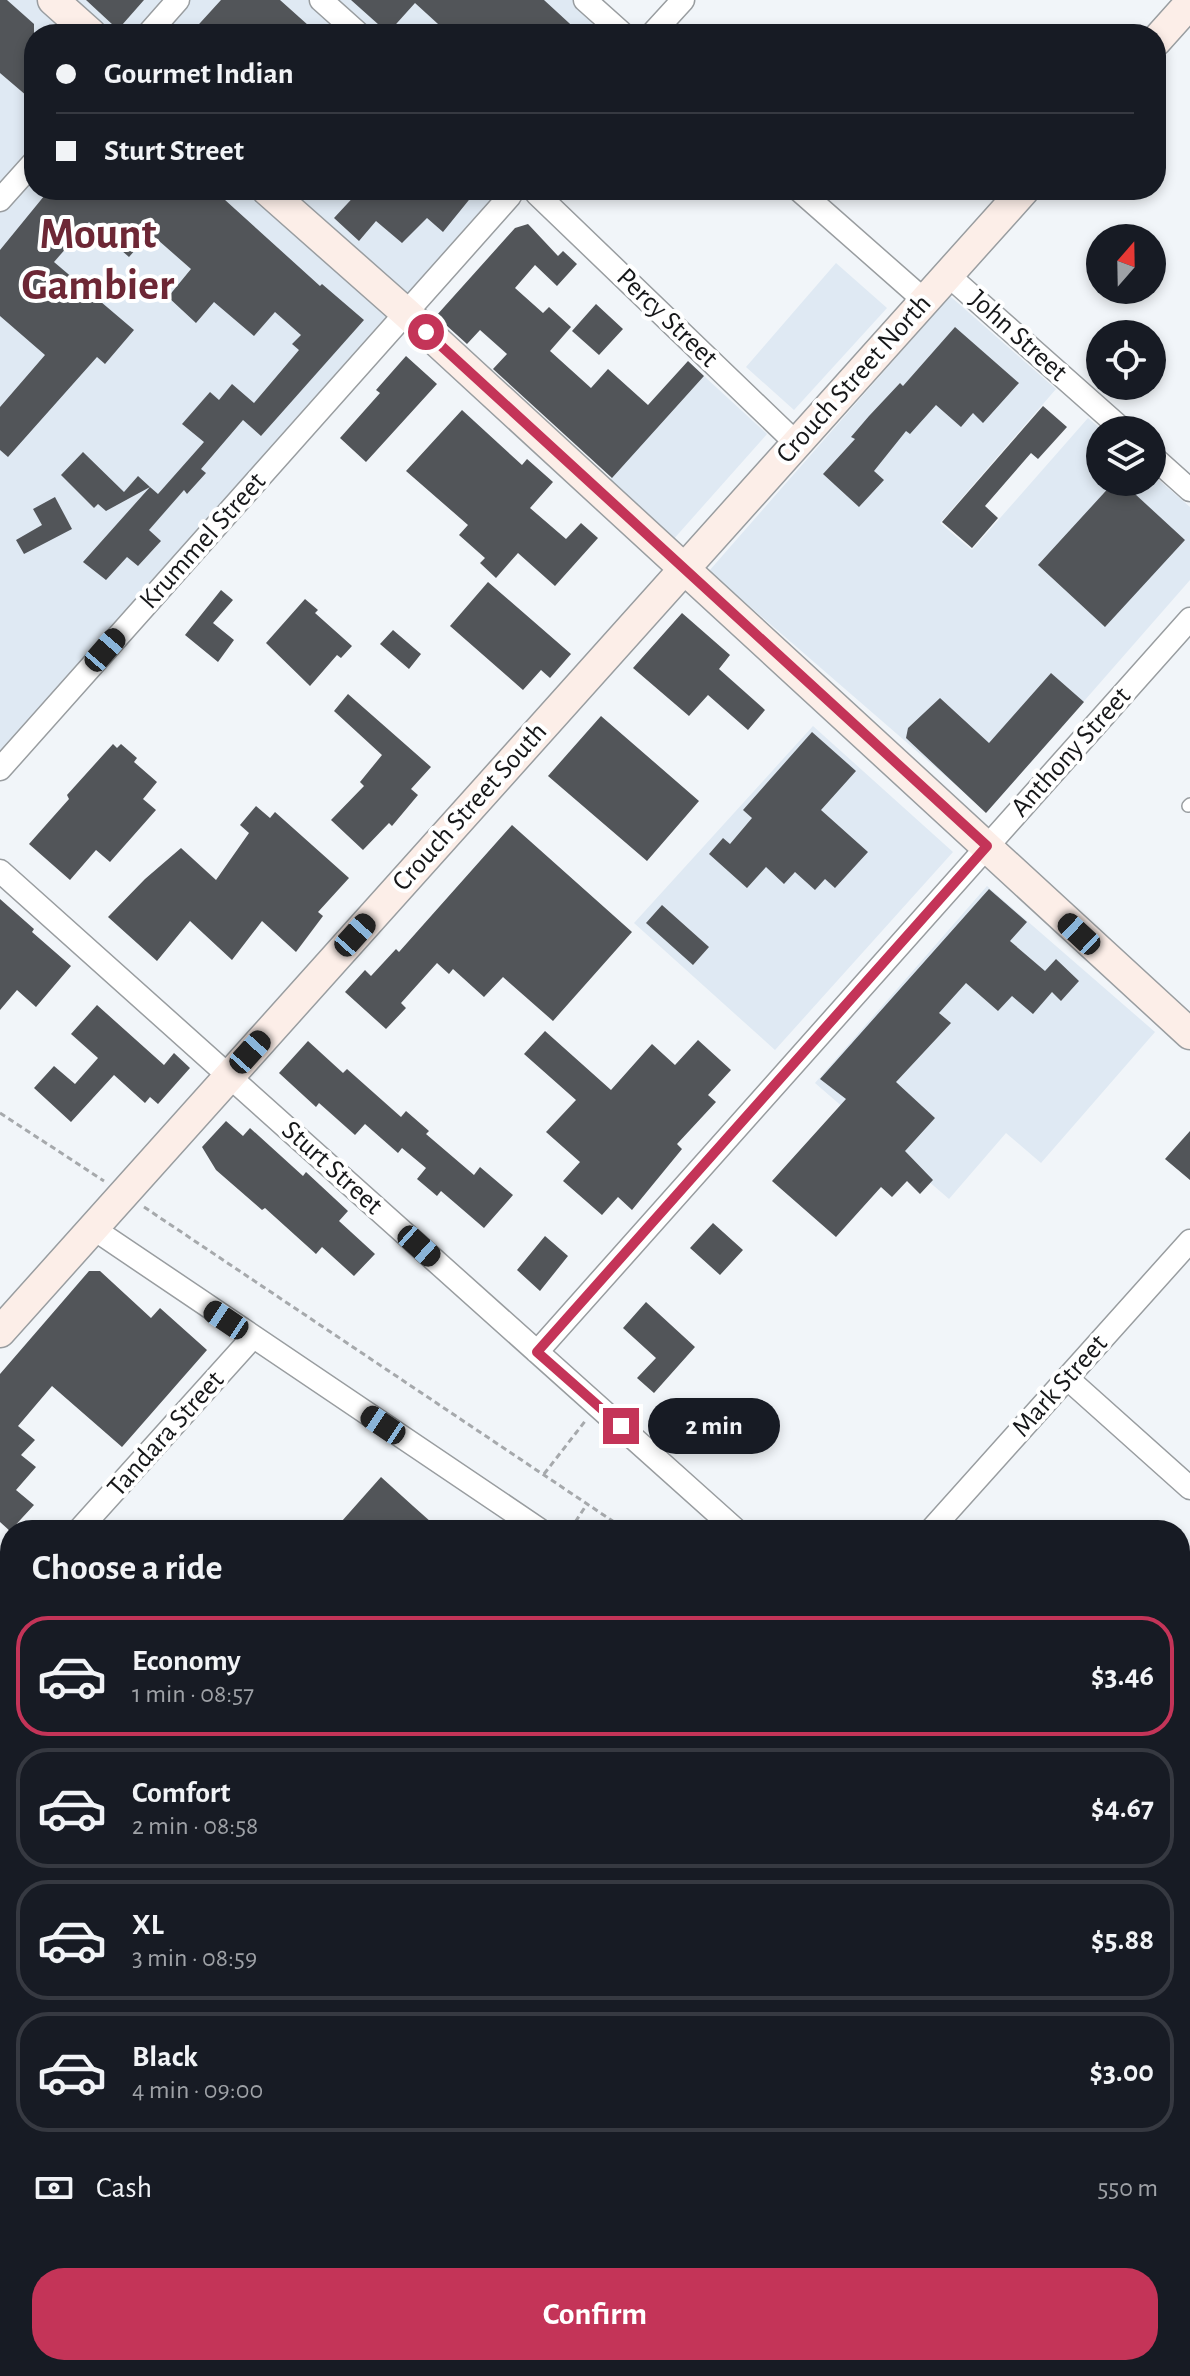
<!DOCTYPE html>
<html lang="en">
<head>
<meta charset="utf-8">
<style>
	body { margin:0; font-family:"Alegreya Sans",sans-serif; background:#20242c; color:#f1f3f6; height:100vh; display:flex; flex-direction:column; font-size:30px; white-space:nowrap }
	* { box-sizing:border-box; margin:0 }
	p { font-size:26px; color:#9ea1a6 }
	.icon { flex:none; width:44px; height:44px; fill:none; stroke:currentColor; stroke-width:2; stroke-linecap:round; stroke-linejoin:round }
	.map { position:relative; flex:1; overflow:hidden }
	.panel { position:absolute; left:0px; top:1520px; width:1190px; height:856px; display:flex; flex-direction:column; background:#171b24; border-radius:32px 32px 0 0; box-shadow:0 4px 12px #0003 }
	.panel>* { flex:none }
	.banner { position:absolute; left:24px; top:24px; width:1142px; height:176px; border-radius:32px; box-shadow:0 4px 12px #0003; display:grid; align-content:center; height:176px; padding:0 32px; background:#171b24 }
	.needle { width:52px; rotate:20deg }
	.fabs { position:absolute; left:1086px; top:224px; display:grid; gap:16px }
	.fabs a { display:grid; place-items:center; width:80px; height:80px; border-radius:50%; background:#171b24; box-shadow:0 4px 12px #0003; font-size:40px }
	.end { position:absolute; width:36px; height:36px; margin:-18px; border:10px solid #c43458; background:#fff; box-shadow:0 0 0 4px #fff }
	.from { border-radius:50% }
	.bubble { position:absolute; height:56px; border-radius:28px; background:#171b24; box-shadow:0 4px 12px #0003; font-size:26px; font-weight:600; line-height:56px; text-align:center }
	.car { position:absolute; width:24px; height:48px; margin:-24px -12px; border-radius:10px; box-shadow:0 0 6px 2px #0007; background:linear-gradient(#222 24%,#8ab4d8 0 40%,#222 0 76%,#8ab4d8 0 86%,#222 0) }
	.banner b { display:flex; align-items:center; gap:28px; height:76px; font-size:30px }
	.banner b+b { border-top:2px solid #363941 }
	.banner i { width:20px; height:20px; background:#f1f3f6 }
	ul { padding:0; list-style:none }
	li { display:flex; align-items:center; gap:24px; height:120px; margin:0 16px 12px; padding:0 16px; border:4px solid #363941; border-radius:32px }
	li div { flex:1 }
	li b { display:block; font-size:30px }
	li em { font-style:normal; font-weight:600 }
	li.active { border-color:#c43458 }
	li>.icon { width:72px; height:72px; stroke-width:1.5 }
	h2 { padding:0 32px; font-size:36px; line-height:96px }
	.pay { display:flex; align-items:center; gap:20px; height:88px; padding:0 32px; font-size:30px }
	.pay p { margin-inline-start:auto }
	.cta { display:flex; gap:16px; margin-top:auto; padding:16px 32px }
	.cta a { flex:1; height:92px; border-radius:32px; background:#c43458; color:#fff; font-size:32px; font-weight:600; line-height:92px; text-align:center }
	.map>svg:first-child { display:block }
	.built { fill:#dfe9f3 }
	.building { fill:#525559 }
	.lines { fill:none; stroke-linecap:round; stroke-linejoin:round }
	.lane-casing { stroke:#999da0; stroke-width:14 }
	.street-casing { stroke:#999da0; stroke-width:25 }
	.secondary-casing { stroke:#999da0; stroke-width:33 }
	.path { stroke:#a6a9ac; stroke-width:3; stroke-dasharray:6 4; stroke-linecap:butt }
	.lane { stroke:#fff; stroke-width:11 }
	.street { stroke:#fff; stroke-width:22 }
	.secondary { stroke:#fceee8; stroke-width:30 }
	.route { stroke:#c43458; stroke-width:10 }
	.labels { text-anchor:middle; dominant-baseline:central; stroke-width:8; stroke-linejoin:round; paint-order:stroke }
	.street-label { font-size:28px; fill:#161719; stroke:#fff }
	.town-label { font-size:44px; font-weight:bold; fill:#6d2735; stroke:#fff }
</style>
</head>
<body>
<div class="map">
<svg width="1190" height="2376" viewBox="0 0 1190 2376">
	<rect width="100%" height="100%" fill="#f1f5f9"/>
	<!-- built -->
	<path class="built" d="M0,0H585L623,34H34V190H514L0,769Z
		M836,263L887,308L794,410L746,367Z
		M950,296L1056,389L940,523L972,550L1088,418L1102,430L1100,482H1152V474L1190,507V580L987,812L709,571Z
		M704,376L767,434L672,541L605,484Z
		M813,726L953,852L775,1050L634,923Z
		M987,886L1155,1032L1041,1163L1006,1133L949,1199L815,1083Z"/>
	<!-- building -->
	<path class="building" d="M0,0H7L34,24V102L0,73Z
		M86,0H144L122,25H113Z
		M221,0H280L318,34H190Z
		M351,0H544L581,34H449L415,3L388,33Z
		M49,190H214L320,286L322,284L364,320L261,436L243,420L201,469L206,473L187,494L184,490L149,530L161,541L138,566L127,557L106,580L83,562L150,487L158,494L204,442L182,424L210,392L219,400L232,384L254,403L299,350L292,344L301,335L275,312L254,336L214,302L196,323L168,297L191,269L150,233L129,257L89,222L54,262L134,330L105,364L97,357L8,457L0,450V407L45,355L0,316V250Z
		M360,190H477L443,232L427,218L402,243L376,221L359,241L334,218Z
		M528,224L558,256L563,251L577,264L557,286L535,265L515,288L543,313L549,307L571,327L550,351L591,388L608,369L648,405L688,361L704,376L612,478L493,369L507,354L480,330L467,344L436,316L515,228Z
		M596,304L623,329L599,355L572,331Z
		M955,327L1019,383L983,423L973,413L961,427L936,405L910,434L906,431L874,471L884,480L859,507L823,474L855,439L851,437L869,416L900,383L903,386Z
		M406,356L437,384L366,462L340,438L380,393L376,390Z
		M1043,406L1067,427L1038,459L1031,453L985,506L998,518L972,548L942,522Z
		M462,410L522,465L527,459L553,482L530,508L566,539L581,523L598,538L555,586L518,553L496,578L480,563L485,558L459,535L468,525L406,471Z
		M83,452L124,492L138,476L150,487L106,511L98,504L94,508L61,475Z
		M1114,482H1122L1185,540L1105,627L1038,565Z
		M55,497L72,529L24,554L16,540L42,525L33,509Z
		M488,582L571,654L550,678L541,670L523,690L450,626Z
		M221,590L233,600L213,623L234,640L218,662L185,635Z
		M305,599L318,610L315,613L352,646L341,658L337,655L310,686L266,643Z
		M682,613L730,655L719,669L765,710L748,730L708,695L689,716L633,668Z
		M393,630L421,654L409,669L380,644Z
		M1051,673L1084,702L986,813L906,738L908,728L940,698L989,743Z
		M348,694L431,767L411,789L418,795L392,826L389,823L363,850L331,820L364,786L360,782L382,755L334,711Z
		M601,716L699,801L647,861L548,776Z
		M812,732L856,771L821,810L868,852L835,888L825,879L815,890L795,872L784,884L766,867L747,888L709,854L723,838L730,844L752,818L743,810Z
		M113,744L117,748L121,744L137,758L134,762L157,782L143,799L156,810L110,862L96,850L70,880L29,844L69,799L67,795Z
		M256,806L270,818L275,812L349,878L318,912L323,916L296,952L262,921L232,960L190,921L157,961L108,917L145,879L181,848L216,880L249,833L240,825Z
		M512,825L632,932L553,1021L503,977L484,997L453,969L449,974L437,963L401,1003L406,1008L386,1029L345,992L365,970L371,976L396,949L399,952Z
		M989,889L1027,922L1010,941L1045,971L1056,959L1079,981L1061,1001L1052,992L1033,1014L1012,996L998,1011L966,983L939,1013L951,1023L896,1082L935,1118L905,1151L933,1180L920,1194L907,1181L892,1197L881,1187L836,1237L772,1181L846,1099L820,1079Z
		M0,899L34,929L32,932L71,966L36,1007L17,990L0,1010Z
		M662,905L709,947L693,965L646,923Z
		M97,1005L164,1065L174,1053L190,1068L158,1104L150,1097L145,1103L114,1075L71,1122L34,1088L54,1066L75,1084L98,1058L71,1034Z
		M545,1031L611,1090L652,1044L675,1065L698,1040L731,1070L708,1095L716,1102L677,1144L682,1149L632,1210L618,1197L602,1215L563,1181L580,1162L546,1132L576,1100L524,1054Z
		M308,1041L343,1073L347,1069L401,1117L406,1111L429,1131L426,1134L474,1175L480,1167L513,1195L484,1228L441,1191L437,1196L417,1179L426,1168L402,1148L398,1153L365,1124L355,1135L319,1103L316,1107L279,1073Z
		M226,1121L243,1136L250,1128L303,1176L306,1172L348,1211L339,1221L375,1254L354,1276L322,1247L316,1254L265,1208L262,1210L216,1170L202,1147Z
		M1190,1131V1180L1165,1159Z
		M713,1223L743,1250L720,1275L690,1248Z
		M545,1236L568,1256L540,1291L517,1270Z
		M89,1271H100L151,1318L160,1308L207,1350L122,1447L52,1386L18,1426L35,1440L21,1455L36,1467L16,1490L34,1505L10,1531L0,1522V1374Z
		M646,1302L695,1347L654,1393L637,1378L656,1358L623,1328Z
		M381,1477L413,1506L440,1530H334Z"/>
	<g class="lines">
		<defs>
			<path id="lane" d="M1188,806L1190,804"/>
			<path id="street" d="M321,0L359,34
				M585,0L623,34
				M148,34L178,0
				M652,34L683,0
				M799,190L925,301
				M537,194L796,443
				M0,200L34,162
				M948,275L1123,430
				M1152,456L1190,490
				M0,769L510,196
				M0,871L736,1530
				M94,1229L540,1530
				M537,1352L1190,619
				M1067,1378L1190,1488
				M79,1530L252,1338
				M931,1530L1190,1241
				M0,1618L10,1607
				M1180,1840L1190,1829
				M1180,1927L1190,1936
				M1180,2088L1190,2099
				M0,2143L10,2152
				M0,2366L10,2355
				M249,2366L260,2376
				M680,2366L691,2376
				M1086,2366L1097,2376
				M543,2376L552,2366"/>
			<path id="secondary" d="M53,0L91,34
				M1156,41L1190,3
				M267,190L405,312L1190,1034
				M0,1332L1024,190"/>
		</defs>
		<!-- lane casing -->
		<use href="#lane" class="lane-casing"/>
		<!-- street casing -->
		<use href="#street" class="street-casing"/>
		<!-- secondary casing -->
		<use href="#secondary" class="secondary-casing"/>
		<!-- path -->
		<path class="path" d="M0,1113L104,1181
			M144,1207L626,1530
			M544,1474L586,1420
			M570,1530L587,1504
			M1180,2012L1190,2023"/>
		<!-- lane -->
		<use href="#lane" class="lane"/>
		<!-- street -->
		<use href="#street" class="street"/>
		<!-- secondary -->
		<use href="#secondary" class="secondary"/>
	</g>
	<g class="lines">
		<!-- route -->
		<path class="route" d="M426,332L987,846L537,1352L621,1426"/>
	</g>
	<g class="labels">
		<!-- street labels -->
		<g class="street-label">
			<text transform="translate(667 318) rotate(44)">Percy Street</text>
			<text transform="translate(1018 336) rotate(42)">John Street</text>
			<text transform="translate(854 379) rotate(-48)">Crouch Street North</text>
			<text transform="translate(203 541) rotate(-48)">Krummel Street</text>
			<text transform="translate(1071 752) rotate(-48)">Anthony Street</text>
			<text transform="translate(470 807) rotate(-48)">Crouch Street South</text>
			<text transform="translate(332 1168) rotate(42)">Sturt Street</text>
			<text transform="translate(1060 1386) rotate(-48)">Mark Street</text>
			<text transform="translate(166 1434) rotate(-48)">Tandara Street</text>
		</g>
		<!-- town labels -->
		<g class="town-label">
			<text x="98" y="235">Mount<tspan x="98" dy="51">Gambier</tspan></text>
		</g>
	</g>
</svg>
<div class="fabs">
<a><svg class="needle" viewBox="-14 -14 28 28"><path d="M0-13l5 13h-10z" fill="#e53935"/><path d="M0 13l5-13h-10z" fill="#9ea1a6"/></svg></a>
<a><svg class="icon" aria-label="locate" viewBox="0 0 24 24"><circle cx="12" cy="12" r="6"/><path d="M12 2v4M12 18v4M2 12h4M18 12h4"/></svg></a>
<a><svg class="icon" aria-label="layers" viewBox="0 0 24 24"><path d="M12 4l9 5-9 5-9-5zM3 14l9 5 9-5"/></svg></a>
</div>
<i class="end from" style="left:426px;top:332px"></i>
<i class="end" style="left:621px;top:1426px"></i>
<div class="bubble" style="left:648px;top:1398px;width:132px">2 min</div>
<i class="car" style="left:105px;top:650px;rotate:41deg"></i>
<i class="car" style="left:1079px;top:934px;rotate:313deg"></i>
<i class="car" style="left:355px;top:935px;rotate:42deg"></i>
<i class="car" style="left:250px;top:1052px;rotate:42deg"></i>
<i class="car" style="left:419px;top:1246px;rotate:132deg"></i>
<i class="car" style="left:226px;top:1320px;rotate:304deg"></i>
<i class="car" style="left:383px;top:1425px;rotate:304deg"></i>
<div class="banner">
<b><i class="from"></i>Gourmet Indian</b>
<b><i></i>Sturt Street</b>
</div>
<section class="panel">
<h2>Choose a ride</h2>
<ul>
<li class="active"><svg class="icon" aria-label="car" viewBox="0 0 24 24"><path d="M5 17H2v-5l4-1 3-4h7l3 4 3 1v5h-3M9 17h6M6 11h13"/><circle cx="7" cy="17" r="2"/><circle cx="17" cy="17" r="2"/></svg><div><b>Economy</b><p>1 min · 08:57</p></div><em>$3.46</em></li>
<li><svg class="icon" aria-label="car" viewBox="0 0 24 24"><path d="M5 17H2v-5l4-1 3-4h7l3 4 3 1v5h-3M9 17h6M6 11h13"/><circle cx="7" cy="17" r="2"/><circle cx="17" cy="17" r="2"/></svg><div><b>Comfort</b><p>2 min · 08:58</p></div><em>$4.67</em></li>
<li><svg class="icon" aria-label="car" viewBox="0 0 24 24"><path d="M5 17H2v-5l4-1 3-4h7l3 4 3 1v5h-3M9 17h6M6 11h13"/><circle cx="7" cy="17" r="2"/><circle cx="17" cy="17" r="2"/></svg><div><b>XL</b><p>3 min · 08:59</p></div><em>$5.88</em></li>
<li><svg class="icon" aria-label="car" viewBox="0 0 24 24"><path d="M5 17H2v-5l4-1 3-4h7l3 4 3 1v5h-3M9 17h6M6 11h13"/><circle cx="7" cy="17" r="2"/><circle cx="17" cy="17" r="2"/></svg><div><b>Black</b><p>4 min · 09:00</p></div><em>$3.00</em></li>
</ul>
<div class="pay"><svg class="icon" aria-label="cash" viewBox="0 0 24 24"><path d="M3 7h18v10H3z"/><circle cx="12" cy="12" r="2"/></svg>Cash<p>550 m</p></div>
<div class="cta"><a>Confirm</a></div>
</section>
</div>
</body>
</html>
